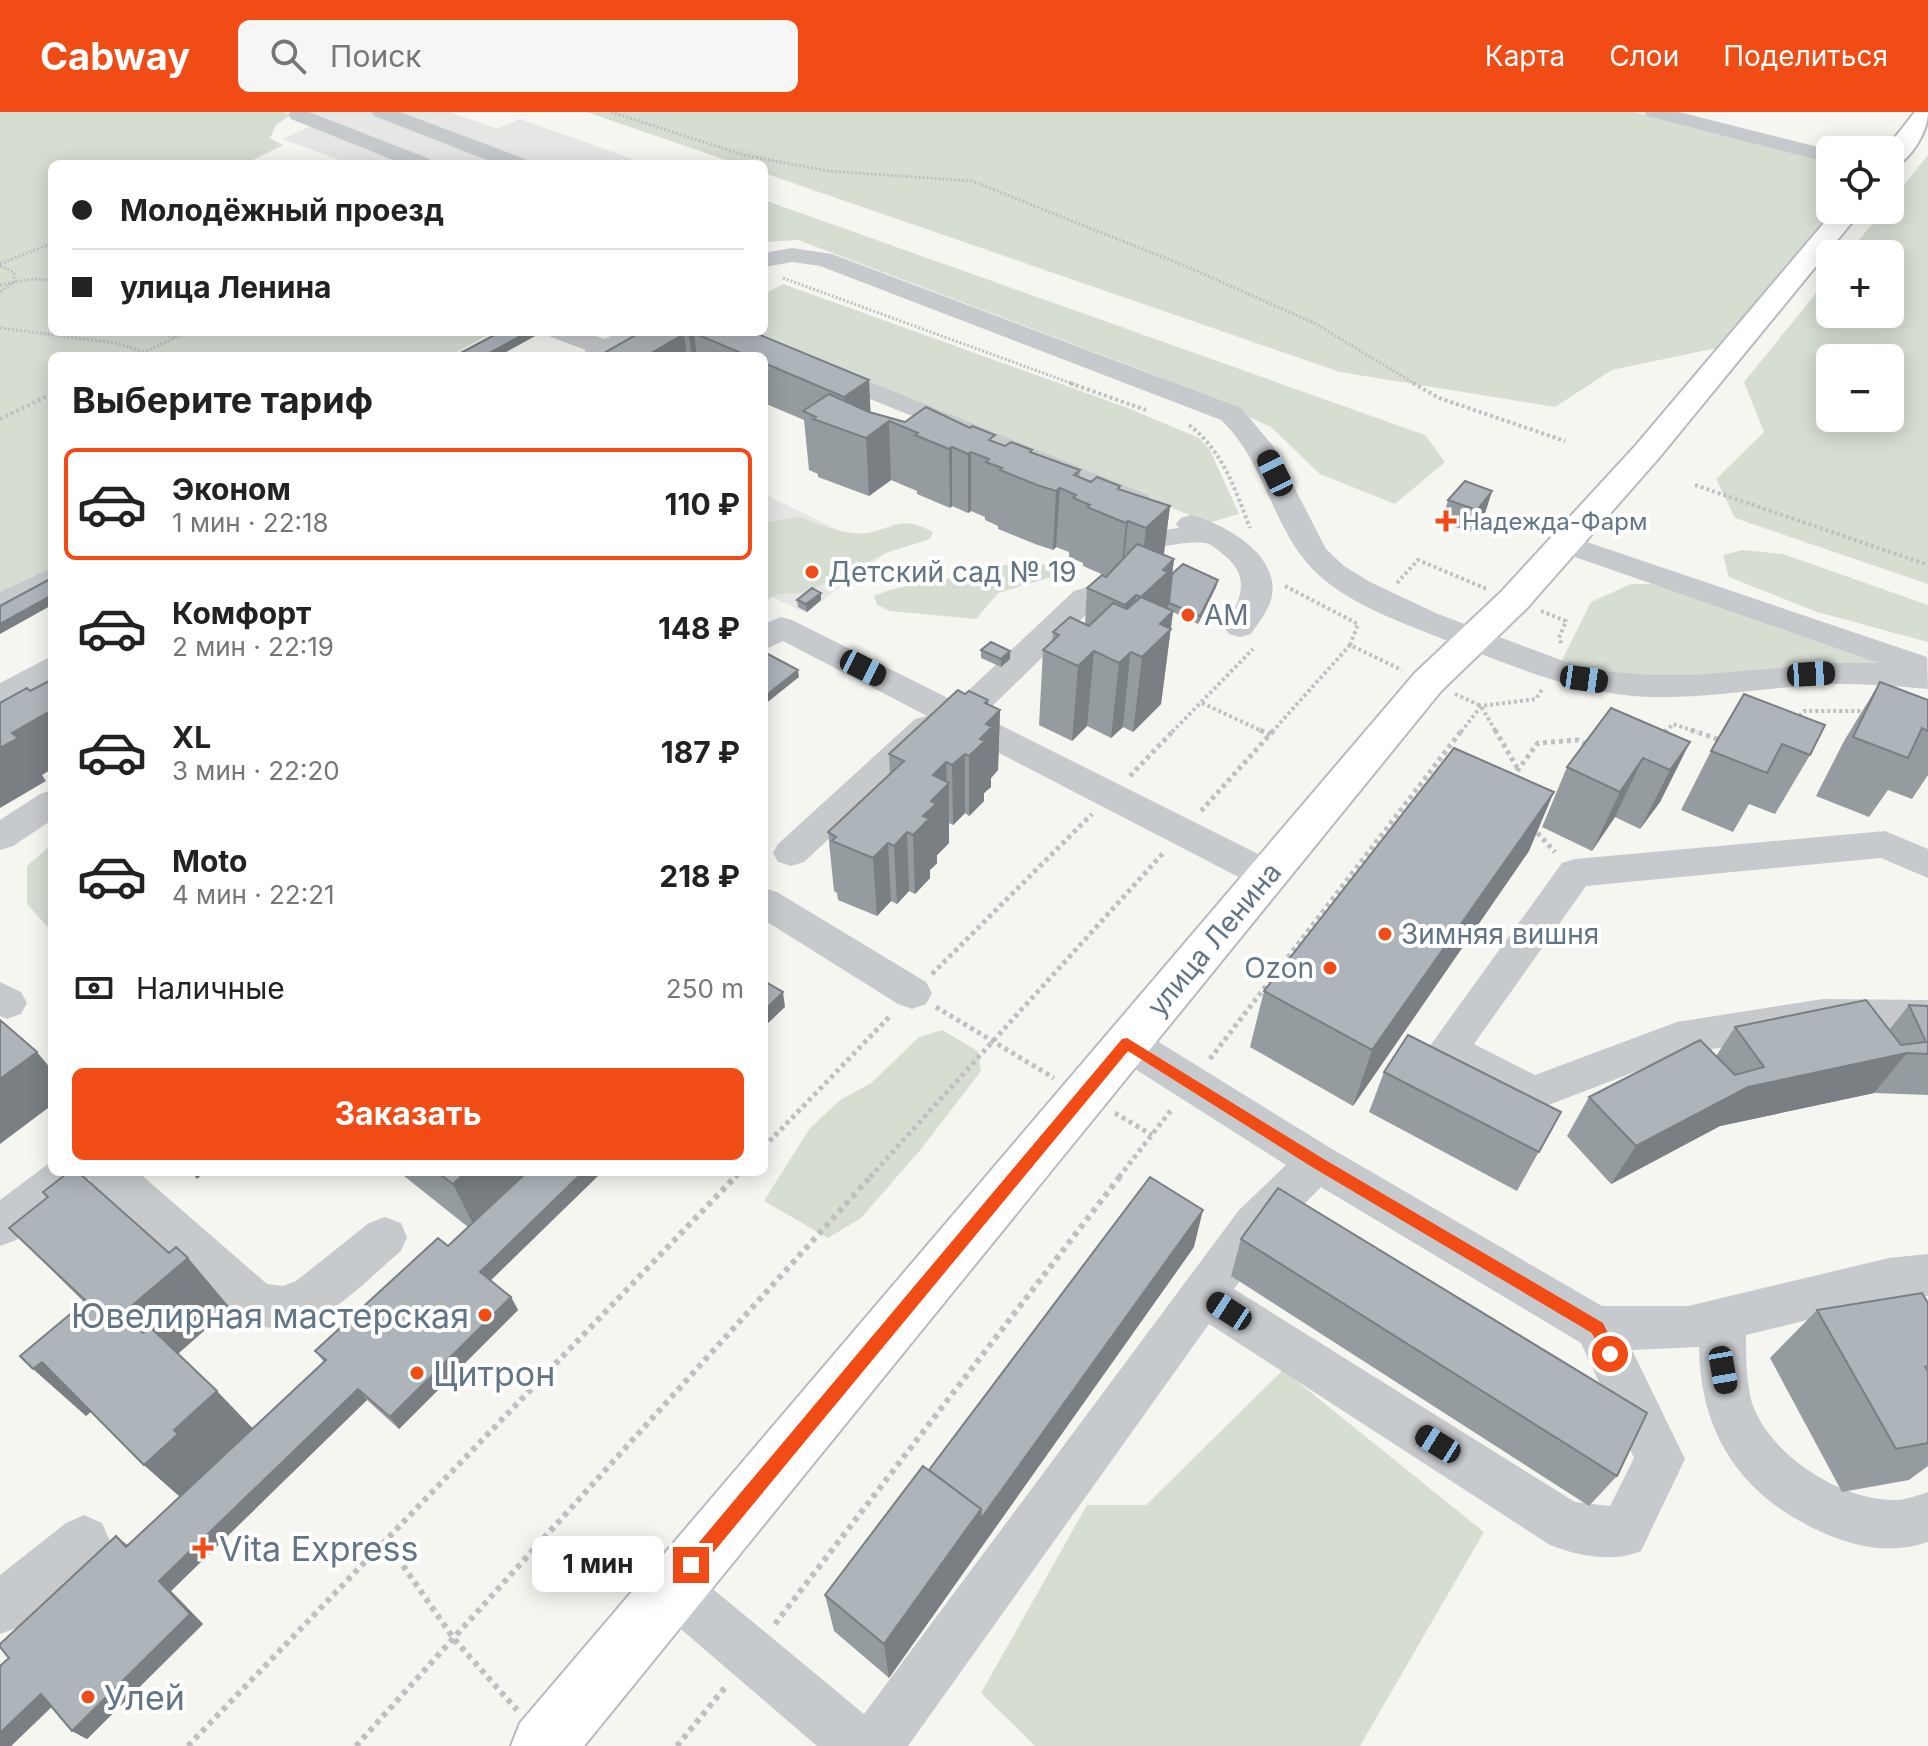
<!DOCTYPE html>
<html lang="ru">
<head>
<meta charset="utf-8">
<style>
	body { margin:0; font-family:Inter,sans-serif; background:#f6f6f6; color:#222; height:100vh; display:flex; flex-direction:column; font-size:30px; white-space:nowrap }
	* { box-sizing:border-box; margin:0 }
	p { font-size:26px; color:#767676 }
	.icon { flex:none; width:44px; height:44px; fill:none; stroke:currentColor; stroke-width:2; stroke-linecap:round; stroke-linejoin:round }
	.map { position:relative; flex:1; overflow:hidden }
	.details { position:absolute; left:48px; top:240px; width:720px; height:824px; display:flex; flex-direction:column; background:#fff; border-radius:12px; box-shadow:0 4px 20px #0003 }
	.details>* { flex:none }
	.hud { position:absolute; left:48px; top:48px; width:720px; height:176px; border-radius:12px; box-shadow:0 4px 20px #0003; display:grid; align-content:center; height:176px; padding:0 24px; background:#fff }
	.buttons { position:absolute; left:1816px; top:24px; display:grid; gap:16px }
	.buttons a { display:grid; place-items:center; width:88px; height:88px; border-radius:12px; background:#fff; box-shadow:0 4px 20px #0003; font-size:40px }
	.end { position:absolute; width:36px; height:36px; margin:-18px; border:10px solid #f14b16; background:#fff; box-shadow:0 0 0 4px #fff }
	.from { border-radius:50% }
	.bubble { position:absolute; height:56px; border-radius:12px; background:#fff; box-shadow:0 4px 20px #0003; font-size:26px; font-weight:700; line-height:56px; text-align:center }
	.car { position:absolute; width:24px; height:48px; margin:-24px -12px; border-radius:10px; box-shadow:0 0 6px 2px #0007; background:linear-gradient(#222 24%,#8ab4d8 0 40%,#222 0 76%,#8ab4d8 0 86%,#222 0) }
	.hud b { display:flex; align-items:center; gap:28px; height:76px; font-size:30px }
	.hud b+b { border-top:2px solid #e0e0e0 }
	.hud i { width:20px; height:20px; background:#222 }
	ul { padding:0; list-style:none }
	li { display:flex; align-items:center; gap:24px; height:112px; margin:0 16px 12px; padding:0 8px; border:4px solid transparent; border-radius:12px }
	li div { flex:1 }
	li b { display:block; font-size:30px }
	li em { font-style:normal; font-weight:700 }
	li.current { border-color:#f14b16 }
	li>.icon { width:72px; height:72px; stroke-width:1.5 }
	h2 { padding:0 24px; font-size:36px; line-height:96px }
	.pay { display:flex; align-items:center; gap:20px; height:88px; padding:0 24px; font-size:30px }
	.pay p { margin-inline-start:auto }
	.action { display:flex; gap:16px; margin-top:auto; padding:16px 24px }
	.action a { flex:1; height:92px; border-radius:12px; background:#f14b16; color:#fff; font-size:32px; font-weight:700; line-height:92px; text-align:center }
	header { display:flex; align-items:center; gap:48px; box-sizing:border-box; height:112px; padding:0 40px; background:#f14b16; color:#fff }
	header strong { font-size:38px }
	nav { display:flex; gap:44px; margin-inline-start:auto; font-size:28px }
	.search { width:560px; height:72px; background:#f6f6f6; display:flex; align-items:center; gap:20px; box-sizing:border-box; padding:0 28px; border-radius:12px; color:#767676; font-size:30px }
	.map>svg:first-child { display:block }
	.built { fill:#e6e7e5 }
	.green { fill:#d6ded2; fill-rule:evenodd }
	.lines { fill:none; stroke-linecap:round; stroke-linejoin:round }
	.major-casing { stroke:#b7bbbf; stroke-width:4 }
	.path-far3 { stroke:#bec0c2; stroke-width:3; stroke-dasharray:2 2; stroke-linecap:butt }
	.path-far2 { stroke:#bec0c2; stroke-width:4; stroke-dasharray:3 3; stroke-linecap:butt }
	.path-far1 { stroke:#bec0c2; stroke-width:5; stroke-dasharray:4 4; stroke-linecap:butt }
	.path { stroke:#bec0c2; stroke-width:6; stroke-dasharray:5 5; stroke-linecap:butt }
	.minor { fill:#c7cacd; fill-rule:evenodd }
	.major { fill:#fff; fill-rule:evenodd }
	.wall { fill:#959ca0 }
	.shaded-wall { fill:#797f82 }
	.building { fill:#adb5ba; stroke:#797f82; stroke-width:2 }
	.route { fill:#f14b16 }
	.poi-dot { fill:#f14b16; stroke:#fff; stroke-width:3 }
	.labels { text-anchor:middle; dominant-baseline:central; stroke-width:8; stroke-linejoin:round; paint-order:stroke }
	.far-poi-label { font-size:24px; fill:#627585; stroke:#fff; text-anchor:start }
	.poi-label { font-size:28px; fill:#627585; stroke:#fff; text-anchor:start }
	.street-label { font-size:28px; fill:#627585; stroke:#fff }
	.near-poi-label { font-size:34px; fill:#627585; stroke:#fff; text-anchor:start }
</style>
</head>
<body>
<header>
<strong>Cabway</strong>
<div class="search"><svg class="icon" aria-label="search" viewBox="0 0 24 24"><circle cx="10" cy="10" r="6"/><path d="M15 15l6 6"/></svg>Поиск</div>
<nav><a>Карта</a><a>Слои</a><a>Поделиться</a></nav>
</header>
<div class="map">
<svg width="1928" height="1634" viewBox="0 0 1928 1634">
	<rect width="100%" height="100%" fill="#f6f6f1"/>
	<!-- built -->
	<path class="built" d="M306,0H449L497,17L520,7L646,52H350L282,27L326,8Z
		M764,382L886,441L806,501L764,481Z"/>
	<!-- green -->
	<path class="green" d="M0,0H282L290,3L276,13L270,26L283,33L253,48L261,52H52V220H493L449,244H52V463L0,492Z
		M587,0H1635L1824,49L1830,54V98H1834L1717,236L1612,258L1555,295L1340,260L764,61V52H737Z
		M1928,43V472L1735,406L1716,367L1764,320L1744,270L1830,164V202H1890V142H1848L1883,98H1890V90ZM1830,246H1890V306H1830Z
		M764,88L1425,323L1445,350L1395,392L1320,362L1271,315L1157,264L798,128L764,130Z
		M783,172L1128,296L1199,326L1210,338L1239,402L1208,411L749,220H764V182Z
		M800,404C814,413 850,424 867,421C896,415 901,403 933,420L930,427L886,441L806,481L779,482L764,489V411Z
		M1742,438L1783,442L1928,493V530L1817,500L1729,465L1723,443Z
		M1029,449L1050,454L1058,463L998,481L976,507L890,499L877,493L874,484C897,474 918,472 942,468C972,462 999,452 1029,449Z
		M1631,472H1654L1913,556L1709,574L1557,558L1591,490Z
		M52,732V820L27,792V754Z
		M942,918L978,939L981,959L922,1036L861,1106L828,1126L764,1089L810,1016L840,988L871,971L919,925Z
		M1283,1258L1484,1420L1360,1634H1035L981,1581L1087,1393H1146Z"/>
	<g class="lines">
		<defs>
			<path id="major" d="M1915,0H1928C1928,19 1910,51 1890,56V38H1885Z
				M1835,98H1862L1658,347L1527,496L1441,579L584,1634H511L520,1611L1415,561L1501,480L1636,333Z"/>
		</defs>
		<!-- major casing -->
		<use href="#major" class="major-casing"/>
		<!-- path-far3 -->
		<path class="path-far3" d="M611,0L744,43L828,59L972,69L1190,156L1316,212L1417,273
			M0,152L52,131
			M0,154L14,160V170L0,180
			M783,166L1076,273
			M0,173L30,167L52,168
			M0,216L116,231L157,244
			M157,220L174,226
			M135,244L188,220"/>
		<!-- path-far2 -->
		<path class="path-far2" d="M1070,271L1146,298
			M1413,271L1439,286L1565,329
			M0,307L52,282
			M1189,313C1223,339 1235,377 1250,416
			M1695,373L1928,453
			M1397,471L1418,448L1487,477
			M1285,474L1358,512L1350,533L1402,558
			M1541,499L1566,509L1559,526L1562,533
			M1455,582L1481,594L1496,620
			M1202,591L1264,620
			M1795,608L1804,599H1869
			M1172,620L1253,537
			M1272,620L1350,533
			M1461,620L1481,594L1536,587L1543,576
			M1665,620L1673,612L1697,620"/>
		<!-- path-far1 -->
		<path class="path-far1" d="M1260,618L1270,623
			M1495,618L1518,657
			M1691,618L1723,629
			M1661,625L1667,618
			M1517,659L1538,631L1578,628L1588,633
			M1130,664L1174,618
			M1201,699L1274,618
			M1532,715L1555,740
			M932,862L1092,702
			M936,895L1054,966
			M1210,947L1462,618
			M1115,1001L1152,1023
			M764,1035L891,903
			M735,1065L740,1060
			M870,1065L1165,739
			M1119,1065L1172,997"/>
		<!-- path -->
		<path class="path" d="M386,1429L454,1527L517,1598
			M775,1512L1121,1063
			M188,1634L737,1063
			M356,1634L872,1063
			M677,1634L727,1573"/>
		<!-- minor -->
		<path class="minor" d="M290,0H309L430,47L433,52H403L291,7L288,3Z
			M371,0H400L525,47L528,52H497L374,4Z
			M1644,0H1679L1830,38V51L1647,4Z
			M792,136L832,142L1241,296L1273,334L1326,437L1344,454L1370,470L1438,502L1566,550L1603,559L1649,563H1695L1835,551H1879L1552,437L1548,431L1552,425L1563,422L1927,545L1928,577C1897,574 1868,572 1837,572C1774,574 1712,587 1649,585C1578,582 1511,554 1445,528C1404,511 1355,495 1321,465C1272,423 1268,352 1221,308L820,154L792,150L764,155V141Z
			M547,220H584L605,227L618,220H649C633,242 606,244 581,244L586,238L551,225Z
			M713,220H748L1148,383L1152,389L1148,395L1138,398L1128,395L939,315L928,326L925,334C913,337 905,336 898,326L917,306L717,225Z
			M1191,403C1225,412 1279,442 1272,484C1269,498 1259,510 1251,522L1240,525L1229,522L1224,515C1240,490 1252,466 1225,444C1219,439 1211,431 1204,431C1175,428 1152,443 1124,430C1115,427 1109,425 1103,417L1108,411L1118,408L1149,420L1179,416L1176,412L1181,406Z
			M52,456V478L0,503V480Z
			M1085,476L1096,479L1100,486L1096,493L982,604L1280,753L1285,763L1280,773L1267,777L1254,773L941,611L944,615L939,623L804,750L791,754L778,750L773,741L778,732L915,607L927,604L783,529L764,538V512L781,505L792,508L956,590L1074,479Z
			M52,544V569L12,593L0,596V571Z
			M52,678V708L13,734L0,738V708L40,682Z
			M1885,719L1928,737V766L1881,746L1586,774L1474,932L1535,963L1677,910L1823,887L1928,888V920L1823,919L1681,942L1533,999L1433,950L1427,938L1562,751L1575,747Z
			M764,776L777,780L926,870L932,881L926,892L912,897L898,892L764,808Z
			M0,870L21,880L27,891L21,902L7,907L0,904Z
			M1127,915L1141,919L1332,1037L1602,1194H1688L1889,1146L1928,1142V1184L1889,1188L1746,1223C1746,1246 1746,1269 1752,1291C1770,1344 1843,1390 1898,1388C1908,1387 1919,1383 1928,1380V1430C1892,1442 1860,1436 1826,1422C1744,1387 1700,1325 1699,1235L1632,1238L1685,1347L1641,1439C1613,1451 1578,1444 1550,1433L1209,1212L908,1634H817L654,1494L646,1476L654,1458L672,1450L690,1458L864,1602L1239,1098L1286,1053L1113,943L1107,931L1113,919ZM1321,1075L1581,1231L1634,1346L1610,1394L1575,1390L1234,1177L1271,1126Z
			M52,1049V1060H138L267,1172L283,1174L296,1169L369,1111L385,1105L401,1111L407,1125L401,1139C367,1167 329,1212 283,1216C269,1218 253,1212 241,1207L92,1073L89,1066L85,1073L16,1128L0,1134V1088Z
			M84,1403L102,1411L110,1429L102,1447L19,1515L0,1522V1463L66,1411Z"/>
		<!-- major -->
		<use href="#major" class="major"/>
	</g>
	<!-- wall -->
	<path class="wall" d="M641,220H753L869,268L870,301L905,310L995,330L1005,334L1032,338V341L1080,358L1079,365L1170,394L1164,443L1174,447L1172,462L1218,468L1216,475L1198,512L1173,500L1161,592L1133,620L1123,615L1111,626L1087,614L1072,629L1039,613L1043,538L1052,530L1053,520L1085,512L1087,476L1106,464L1083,454V451L1069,445V440L1056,435L1053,438L1035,432L998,417V414L985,408V405L971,399L968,401L952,394L950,396L917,382V379L891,368L869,384L818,365V362L809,358L804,308L764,291V244H599Z
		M1492,379L1485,401L1470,420L1442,410L1448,388Z
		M797,488H821L807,500L798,495Z
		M981,538L1010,547L1001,555L981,546Z
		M1880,570L1928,588V663L1912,687L1888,678L1869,705L1816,684L1844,629Z
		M1744,582L1810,643L1775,702L1749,692L1733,720L1681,698L1711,639Z
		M988,588V593L1000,598L998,658L991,666V675L984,681V689L969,704L965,701L953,713L949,711V731L937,743V751L930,758V766L915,782L909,779L897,792L891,789L877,804L838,788L837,781L834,779L828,720L890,661L889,642Z
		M1690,630L1660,690L1640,717L1615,705L1592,739L1542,715L1567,655Z
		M1529,739L1353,994L1250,935L1264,879Z
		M1909,893L1928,894V983L1874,981L1720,1014L1611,1072L1567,1024L1589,985L1716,944L1735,915L1889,918Z
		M1384,960L1561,1000L1517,1079L1369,1000Z
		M399,1060H602L491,1168L511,1185L518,1198L399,1317L367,1288L171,1479L203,1512L87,1627L72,1619L52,1595L11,1634H0L9,1546L116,1424L128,1433L180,1385L144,1353L91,1299L86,1304L85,1191L9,1116L169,1141L188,1146L230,1196L178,1242L253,1317L324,1250L315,1239L448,1134L468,1115Z
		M1241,1127L1617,1364L1589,1394L1231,1164Z
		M1194,1135L889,1566L834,1519L825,1483L929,1358Z
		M1928,1191V1354L1909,1368L1842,1380L1770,1246L1817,1198Z"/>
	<!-- shaded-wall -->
	<path class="shaded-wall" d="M528,220H536L537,223L499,244H484Z
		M694,221L697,244H692L689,224Z
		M684,222L687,244H646Z
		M869,268L871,310L846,319L844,285Z
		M889,309L891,368L869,384L866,326Z
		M952,335V394L950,396L949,337Z
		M971,340V399L968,401V342Z
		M1060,376L1056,435L1053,438L1056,379Z
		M1492,379L1485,401L1470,420L1477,398Z
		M1170,394L1162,454L1139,475L1146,416Z
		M1128,409L1122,468L1120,470L1126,411Z
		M1174,447L1167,505L1173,499L1161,592L1133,620L1142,545L1141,485L1163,458Z
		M1218,468L1216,475L1198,512L1200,504Z
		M821,481V488L807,500L806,492Z
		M52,483V493L0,522V512Z
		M1136,483L1123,615L1111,626L1125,493Z
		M1010,539V547L1001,555V547Z
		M1094,539L1087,614L1072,629L1078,554Z
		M798,558L799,565L764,593V585Z
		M988,588V610L1000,598L998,658L991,666V675L984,681V689L969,704V644L985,591Z
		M47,601L52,608V657L42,663L46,669L0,696V636L12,621Z
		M1690,630L1660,690L1640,717L1670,658Z
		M965,642V701L953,713L952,653Z
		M1643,646L1615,705L1592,739L1620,680Z
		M946,650L947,673L949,671V731L937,743V751L930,758V766L915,782L913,723L923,704L933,663Z
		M1554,680L1529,739L1353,994L1372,938Z
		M907,720L909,779L897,792L894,734Z
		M888,731L891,789L877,804L873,746Z
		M783,880L785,895L764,915V899Z
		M37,940L52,958V993L0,1032V967Z
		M1907,941L1874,981L1720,1014L1611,1072L1636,1034L1748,975Z
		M192,1060H205L197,1067Z
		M466,1060H526L529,1068L479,1124L453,1072Z
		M583,1060H602L487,1172L480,1160Z
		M1203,1098L1194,1135L889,1566L884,1532L981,1397Z
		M188,1146L230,1196L168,1250L122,1202Z
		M511,1185L518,1198L399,1317L390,1305Z
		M42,1250L94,1297L86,1304L33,1257Z
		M358,1277L367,1288L171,1479L203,1512L87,1627L72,1619L159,1469Z
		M217,1279L260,1324L192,1395L144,1353L174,1318Z
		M41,1582L56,1590L11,1634H0V1621Z"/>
	<!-- building -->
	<path class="building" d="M500,220H528L484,244H455Z
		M641,220H753L869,268L844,285L764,251V244H748L694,221L689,224L684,222L646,244H599Z
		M829,282L869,300L905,310L926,295L970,316L972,314L995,323L989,328L1005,334L1011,330L1032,338L1030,340L1080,358L1074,363L1091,370L1097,365L1120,374L1118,377L1170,394L1146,416L1128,409L1126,411L1087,395L1090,393L1073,386L1076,383L1060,376L1056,379L1037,373L1000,358L1002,356L986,350L989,347L971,340L968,342L952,335L949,337L915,323L918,321L889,309L866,326L813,307L816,305L803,299Z
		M1465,369L1492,379L1477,398L1448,388Z
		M1137,432L1174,447L1163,458L1168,460L1141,485L1136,483L1125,493L1087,476L1102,463L1106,465Z
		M1183,452L1218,468L1200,504L1169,491L1172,462Z
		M52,466V483L0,512V494Z
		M812,476L821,481L806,492L797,488Z
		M1141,485L1173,499L1160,512L1171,517L1142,545L1131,540L1119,551L1094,539L1078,554L1043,538L1059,523L1053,520L1070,505L1089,514L1113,491L1127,497Z
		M991,530L1010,539L1001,547L981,538Z
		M764,540L798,558L764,585Z
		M51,568L52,569V605L47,601L12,621L18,626L0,636V591L27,576L30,579Z
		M1880,570L1928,588V619L1922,616L1908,646L1853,625Z
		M958,578L965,582L969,579L988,588L985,591L1000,598L986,612L992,615L980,627L985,629L969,644L965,642L952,653L946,650L933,663L949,671L931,689L936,692L923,704L929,707L913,723L907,720L894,734L888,731L873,746L832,729L836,725L828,720L904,649L889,642Z
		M1744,582L1825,613L1810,643L1782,632L1767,661L1711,639Z
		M1611,596L1690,630L1670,658L1643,646L1620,680L1567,655Z
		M1454,636L1554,680L1372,938L1264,879Z
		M764,869L783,880L764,899Z
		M1866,888L1901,933L1926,930L1909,893L1928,894V942L1907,941L1748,975L1636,1034L1589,985L1700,928L1735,963L1764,955L1735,915Z
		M0,908L37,940L0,967Z
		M1408,923L1561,1000L1539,1040L1384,960Z
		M69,1060H78L169,1141L176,1135L188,1146L122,1202L143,1221L150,1215L217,1279L174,1318L178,1322L144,1353L42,1250L33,1257L20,1244L86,1189L9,1116L48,1085L43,1080Z
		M437,1060H466L453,1072Z
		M527,1060H583L480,1160L511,1185L390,1305L358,1277L159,1469L190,1502L72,1619L41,1582L0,1621V1554L9,1546L0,1535V1532L116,1424L126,1435L326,1248L315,1239L438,1126L448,1134Z
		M1150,1065L1203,1098L980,1408L981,1397L929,1358Z
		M1278,1076L1647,1301L1617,1364L1241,1127Z
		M1922,1181L1928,1191V1254L1925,1255L1928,1259V1331L1896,1337L1817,1198Z
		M923,1354L981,1397L884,1532L825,1483Z"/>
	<!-- route -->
	<path class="route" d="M1127,926L1322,1046L1603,1211L1618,1242L1615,1248H1604L1592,1221L1312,1055L1128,939L698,1459L691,1462L685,1459L683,1453L685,1447L1122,927Z"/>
	<!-- markers -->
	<g class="poi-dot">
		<path d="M1442 397h8v8h8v8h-8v8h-8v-8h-8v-8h8z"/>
		<circle cx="812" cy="460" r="8"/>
		<circle cx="1188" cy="503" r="8"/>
		<circle cx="1385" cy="822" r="8"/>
		<circle cx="1330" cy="856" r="8"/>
		<circle cx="485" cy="1203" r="8"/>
		<circle cx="417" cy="1261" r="8"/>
		<path d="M199 1424h8v8h8v8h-8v8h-8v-8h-8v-8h8z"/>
		<circle cx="88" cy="1585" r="8"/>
	</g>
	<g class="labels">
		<!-- far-poi labels -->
		<g class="far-poi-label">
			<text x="1462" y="409">Надежда-Фарм</text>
		</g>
		<!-- poi labels -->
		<g class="poi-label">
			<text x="828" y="460">Детский сад № 19</text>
			<text x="1204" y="503">АМ</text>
			<text x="1401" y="822">Зимняя вишня</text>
			<text x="1314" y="856" text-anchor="end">Ozon</text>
		</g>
		<!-- street labels -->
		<g class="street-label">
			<text transform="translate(1214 827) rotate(-50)">улица Ленина</text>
		</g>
		<!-- near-poi labels -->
		<g class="near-poi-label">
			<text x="469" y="1203" text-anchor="end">Ювелирная мастерская</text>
			<text x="433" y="1261">Цитрон</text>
			<text x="219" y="1436">Vita Express</text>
			<text x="104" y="1585">Улей</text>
		</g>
	</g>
</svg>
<div class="buttons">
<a><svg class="icon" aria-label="locate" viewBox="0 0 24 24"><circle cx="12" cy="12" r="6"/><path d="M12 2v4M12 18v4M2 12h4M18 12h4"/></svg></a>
<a>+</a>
<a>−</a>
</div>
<i class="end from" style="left:1610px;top:1242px"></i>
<i class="end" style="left:691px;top:1453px"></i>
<div class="bubble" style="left:532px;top:1424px;width:132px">1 мин</div>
<i class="car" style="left:1275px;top:361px;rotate:334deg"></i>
<i class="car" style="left:863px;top:556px;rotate:117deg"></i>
<i class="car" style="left:1811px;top:562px;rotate:87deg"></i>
<i class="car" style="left:1584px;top:567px;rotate:98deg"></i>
<i class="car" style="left:1229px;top:1199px;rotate:303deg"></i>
<i class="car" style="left:1723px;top:1258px;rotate:170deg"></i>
<i class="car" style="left:1438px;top:1332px;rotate:302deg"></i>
<div class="hud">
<b><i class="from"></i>Молодёжный проезд</b>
<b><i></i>улица Ленина</b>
</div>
<section class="details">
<h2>Выберите тариф</h2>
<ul>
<li class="current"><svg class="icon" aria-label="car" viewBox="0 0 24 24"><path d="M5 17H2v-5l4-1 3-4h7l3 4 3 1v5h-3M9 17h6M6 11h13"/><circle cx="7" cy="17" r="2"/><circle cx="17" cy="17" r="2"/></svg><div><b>Эконом</b><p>1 мин · 22:18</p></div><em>110 ₽</em></li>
<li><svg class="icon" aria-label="car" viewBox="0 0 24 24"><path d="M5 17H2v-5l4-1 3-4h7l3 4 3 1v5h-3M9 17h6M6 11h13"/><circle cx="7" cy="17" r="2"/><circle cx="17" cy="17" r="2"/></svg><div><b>Комфорт</b><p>2 мин · 22:19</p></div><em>148 ₽</em></li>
<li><svg class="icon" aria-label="car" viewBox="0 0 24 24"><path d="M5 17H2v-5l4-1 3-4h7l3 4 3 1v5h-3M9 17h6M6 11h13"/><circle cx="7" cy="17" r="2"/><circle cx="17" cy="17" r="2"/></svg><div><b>XL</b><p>3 мин · 22:20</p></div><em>187 ₽</em></li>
<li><svg class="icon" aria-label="car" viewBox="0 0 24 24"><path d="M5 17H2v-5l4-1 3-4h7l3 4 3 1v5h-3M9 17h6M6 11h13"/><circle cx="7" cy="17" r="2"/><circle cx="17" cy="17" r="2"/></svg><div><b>Moto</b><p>4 мин · 22:21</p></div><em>218 ₽</em></li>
</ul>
<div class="pay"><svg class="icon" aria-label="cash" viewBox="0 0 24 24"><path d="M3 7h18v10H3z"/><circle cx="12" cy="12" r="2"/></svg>Наличные<p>250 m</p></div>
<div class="action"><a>Заказать</a></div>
</section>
</div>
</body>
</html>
